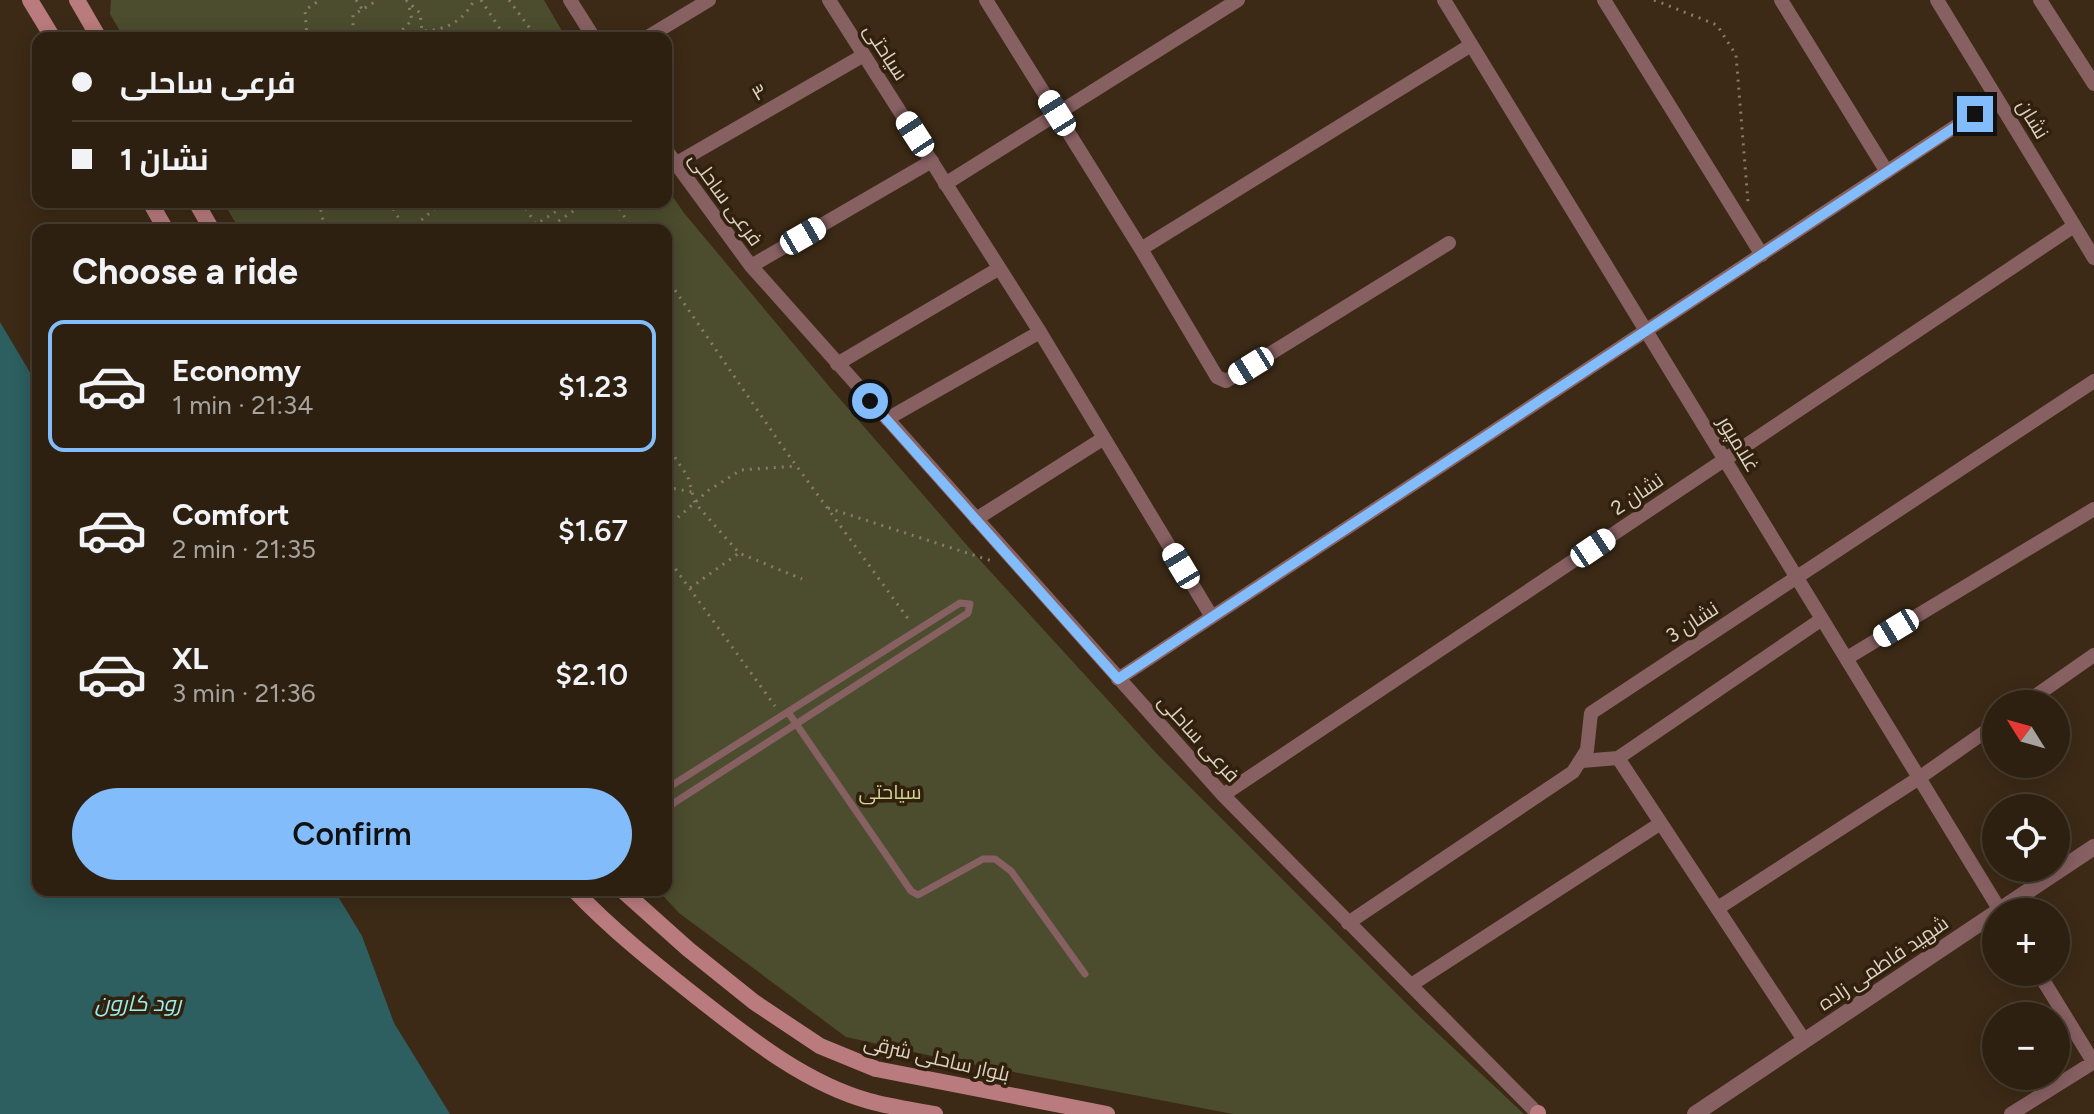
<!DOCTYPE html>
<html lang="en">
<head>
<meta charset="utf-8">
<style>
	body { margin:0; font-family:Figtree,Cairo,sans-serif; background:#392d1e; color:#f1f3f6; height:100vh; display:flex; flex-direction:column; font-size:30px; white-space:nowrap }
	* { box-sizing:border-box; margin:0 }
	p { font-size:26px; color:#a7a39f }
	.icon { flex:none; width:44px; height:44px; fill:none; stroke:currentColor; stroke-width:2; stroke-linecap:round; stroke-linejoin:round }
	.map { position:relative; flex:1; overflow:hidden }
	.side { position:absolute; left:32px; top:224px; width:640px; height:672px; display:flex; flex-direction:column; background:#2d2010; border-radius:16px; box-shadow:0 4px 20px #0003,0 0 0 2px #483e30 }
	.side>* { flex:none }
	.guide { position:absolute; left:32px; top:32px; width:640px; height:176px; border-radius:16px; box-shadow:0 4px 20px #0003,0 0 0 2px #483e30; display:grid; align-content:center; height:176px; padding:0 40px; background:#2d2010 }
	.needle { width:52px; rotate:307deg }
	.tools { position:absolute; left:1982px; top:690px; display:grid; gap:16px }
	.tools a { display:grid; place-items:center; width:88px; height:88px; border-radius:50%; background:#2d2010; box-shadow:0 4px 20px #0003,0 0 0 2px #483e30; font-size:40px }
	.end { position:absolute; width:36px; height:36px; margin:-18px; border:10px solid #83bcfb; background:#111; box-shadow:0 0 0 4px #111 }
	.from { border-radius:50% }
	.car { position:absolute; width:24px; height:48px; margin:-24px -12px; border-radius:10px; box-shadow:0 0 6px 2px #0007; background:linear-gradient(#fff 24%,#345 0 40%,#fff 0 76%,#345 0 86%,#fff 0) }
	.guide b { display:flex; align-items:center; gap:28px; height:76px; font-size:30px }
	.guide b+b { border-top:2px solid #483e30 }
	.guide i { width:20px; height:20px; background:#f1f3f6 }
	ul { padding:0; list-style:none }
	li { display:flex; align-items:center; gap:24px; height:132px; margin:0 16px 12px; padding:0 24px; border:4px solid transparent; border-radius:16px }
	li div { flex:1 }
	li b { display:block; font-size:30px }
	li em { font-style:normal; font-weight:600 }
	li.current { border-color:#83bcfb }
	li>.icon { width:72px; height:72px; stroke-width:1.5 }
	h2 { padding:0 40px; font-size:36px; line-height:96px }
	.action { display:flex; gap:16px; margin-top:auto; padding:16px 40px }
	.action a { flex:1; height:92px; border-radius:48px; background:#83bcfb; color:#111; font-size:32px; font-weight:600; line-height:92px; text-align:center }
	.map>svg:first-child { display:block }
	.green { fill:#4c4d2e }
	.water { fill:#2d5e60 }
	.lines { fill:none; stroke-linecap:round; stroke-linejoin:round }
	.path { stroke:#8a7b6b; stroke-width:3; stroke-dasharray:2 6; stroke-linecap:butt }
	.service { stroke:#876062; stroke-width:7 }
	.minor { stroke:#876062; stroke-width:14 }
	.tertiary { stroke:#876062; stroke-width:16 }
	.secondary { stroke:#b97b7e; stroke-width:16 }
	.route { stroke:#83bcfb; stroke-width:10 }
	.labels { text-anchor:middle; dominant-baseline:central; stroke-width:7; stroke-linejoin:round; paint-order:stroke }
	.street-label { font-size:20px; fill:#ddd2c6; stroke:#31200c }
	.park-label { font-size:20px; fill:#d0d495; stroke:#31200c }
	.water-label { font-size:22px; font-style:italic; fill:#98eff2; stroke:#31200c }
</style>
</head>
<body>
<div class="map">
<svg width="2094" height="1114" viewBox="0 0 2094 1114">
	<rect width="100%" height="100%" fill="#3c2a16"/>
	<!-- green -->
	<path class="green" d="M111,0H544L566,38H124L110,14Z
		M666,187L684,213L833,391L978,558L1157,754L1417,1014L1524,1114H1233L946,1059L846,1037L679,913L658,890H666V230H240L223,202H666Z"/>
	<!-- water -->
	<path class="water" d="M0,322L38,386V890H334L362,936L394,1023L450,1114H0Z"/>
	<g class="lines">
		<!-- path -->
		<path class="path" d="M356,0L362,9
			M406,0L420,13L422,31C446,30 463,22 474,0
			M481,0L506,38
			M509,0L537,38
			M1654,0L1717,25L1736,55L1748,202
			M307,38L305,10L320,0
			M359,38L353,34V15L378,0
			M389,38L398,34L412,20L408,2
			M319,202L325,230
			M389,202L406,230
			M521,202L536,224
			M615,202L633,230
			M409,230L443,202
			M527,230L571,202
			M545,230L587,202
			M666,277L782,446L909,620
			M666,444L688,477L695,503L739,553L802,579
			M666,487L692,492
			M828,508L992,561
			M666,528L709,490L741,470L797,466
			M666,556L775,706
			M690,588L739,553"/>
		<!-- service -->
		<path class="service" d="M788,712L911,891L918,895L983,859H995L1011,871L1085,974
			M666,789L960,603L970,604L968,613L666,808"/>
		<!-- minor -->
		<path class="minor" d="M570,0L594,38
			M829,0L1040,332L1212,617
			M986,0L1141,249L1217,377L1226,381L1449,243
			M1444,0L2001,912
			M1604,0L1762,255
			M1781,0L1887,172
			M1937,0L2094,258
			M2040,0L2094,84
			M646,38L709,0
			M666,150L751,266L1223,795L1538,1114
			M675,164L864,55
			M945,184L1238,0
			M1141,249L1471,45
			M751,266L932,161
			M837,364L998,269
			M887,419L1040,332
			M976,519L1104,438
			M1847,658L2094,509
			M1118,679L1997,99
			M2024,704L2094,655
			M1618,758L1804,1040
			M1582,761L1618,758L1822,619
			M1223,795L2074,226
			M1718,908L1919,778L1996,724
			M1348,923L1573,772L1587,750L1591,713L2094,381
			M2038,972L2094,1063
			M1411,985L1661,823
			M2011,1114L2094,1062"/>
		<!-- tertiary -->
		<path class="tertiary" d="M1695,1114L2094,847"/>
		<!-- secondary -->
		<path class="secondary" d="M30,0L53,38
			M77,0L99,38
			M150,202L166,230
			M196,202L212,230
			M574,890C612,930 655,964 698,998C749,1038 805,1083 869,1101C890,1107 913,1110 935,1114
			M622,890L688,949L754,1002L820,1046L876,1069L1107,1114
			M1538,1114V1113"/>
	</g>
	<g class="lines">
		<!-- route -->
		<path class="route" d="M870,401L1118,679L1975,114"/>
	</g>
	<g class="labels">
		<!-- street labels -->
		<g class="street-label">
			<text transform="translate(886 52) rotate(57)">سیاحتی</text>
			<text transform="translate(759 92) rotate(-30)">۳</text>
			<text transform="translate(2033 119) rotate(59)">نشان</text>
			<text transform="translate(726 199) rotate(54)">فرعی ساحلی</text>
			<text transform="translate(1739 444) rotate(59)">غلامپور</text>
			<text transform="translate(1637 494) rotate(-34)">نشان 2</text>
			<text transform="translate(1692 622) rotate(-33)">نشان 3</text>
			<text transform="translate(1199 738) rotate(48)">فرعی ساحلی</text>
			<text transform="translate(1883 963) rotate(-34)">شهید فاطمی زاده</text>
			<text transform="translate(937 1058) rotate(13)">بلوار ساحلی شرقی</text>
		</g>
		<!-- park labels -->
		<g class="park-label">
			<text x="890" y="792">سیاحتی</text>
		</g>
		<!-- water labels -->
		<g class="water-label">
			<text x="138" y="1003">رود کارون</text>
		</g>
	</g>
</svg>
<div class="tools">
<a><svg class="needle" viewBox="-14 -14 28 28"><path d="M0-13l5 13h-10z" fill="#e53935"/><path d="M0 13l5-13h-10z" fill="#a7a39f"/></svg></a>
<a><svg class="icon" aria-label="locate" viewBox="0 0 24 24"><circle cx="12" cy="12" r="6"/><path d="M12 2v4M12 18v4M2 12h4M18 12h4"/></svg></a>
<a>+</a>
<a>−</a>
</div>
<i class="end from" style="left:870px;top:401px"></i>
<i class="end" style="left:1975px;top:114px"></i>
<i class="car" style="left:1057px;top:113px;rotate:328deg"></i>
<i class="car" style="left:915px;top:134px;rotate:327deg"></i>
<i class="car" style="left:803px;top:236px;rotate:60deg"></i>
<i class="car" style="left:1251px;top:366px;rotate:238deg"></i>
<i class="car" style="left:1593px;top:548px;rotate:56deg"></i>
<i class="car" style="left:1181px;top:566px;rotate:329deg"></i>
<i class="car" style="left:1896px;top:628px;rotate:239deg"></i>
<div class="guide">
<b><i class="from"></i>فرعی ساحلی</b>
<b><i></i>نشان 1</b>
</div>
<section class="side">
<h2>Choose a ride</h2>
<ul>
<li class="current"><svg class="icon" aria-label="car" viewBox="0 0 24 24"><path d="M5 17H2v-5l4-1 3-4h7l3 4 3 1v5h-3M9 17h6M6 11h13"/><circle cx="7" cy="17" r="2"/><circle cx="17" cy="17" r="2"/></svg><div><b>Economy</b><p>1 min · 21:34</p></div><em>$1.23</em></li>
<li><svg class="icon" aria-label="car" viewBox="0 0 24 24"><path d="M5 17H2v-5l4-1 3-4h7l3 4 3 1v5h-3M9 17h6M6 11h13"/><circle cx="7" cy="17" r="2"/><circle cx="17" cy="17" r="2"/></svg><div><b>Comfort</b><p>2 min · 21:35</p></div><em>$1.67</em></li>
<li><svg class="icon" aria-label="car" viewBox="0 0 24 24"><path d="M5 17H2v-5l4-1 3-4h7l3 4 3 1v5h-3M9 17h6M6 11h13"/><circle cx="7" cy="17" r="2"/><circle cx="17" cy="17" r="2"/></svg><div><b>XL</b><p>3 min · 21:36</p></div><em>$2.10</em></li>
</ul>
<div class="action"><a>Confirm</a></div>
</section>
</div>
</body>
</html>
